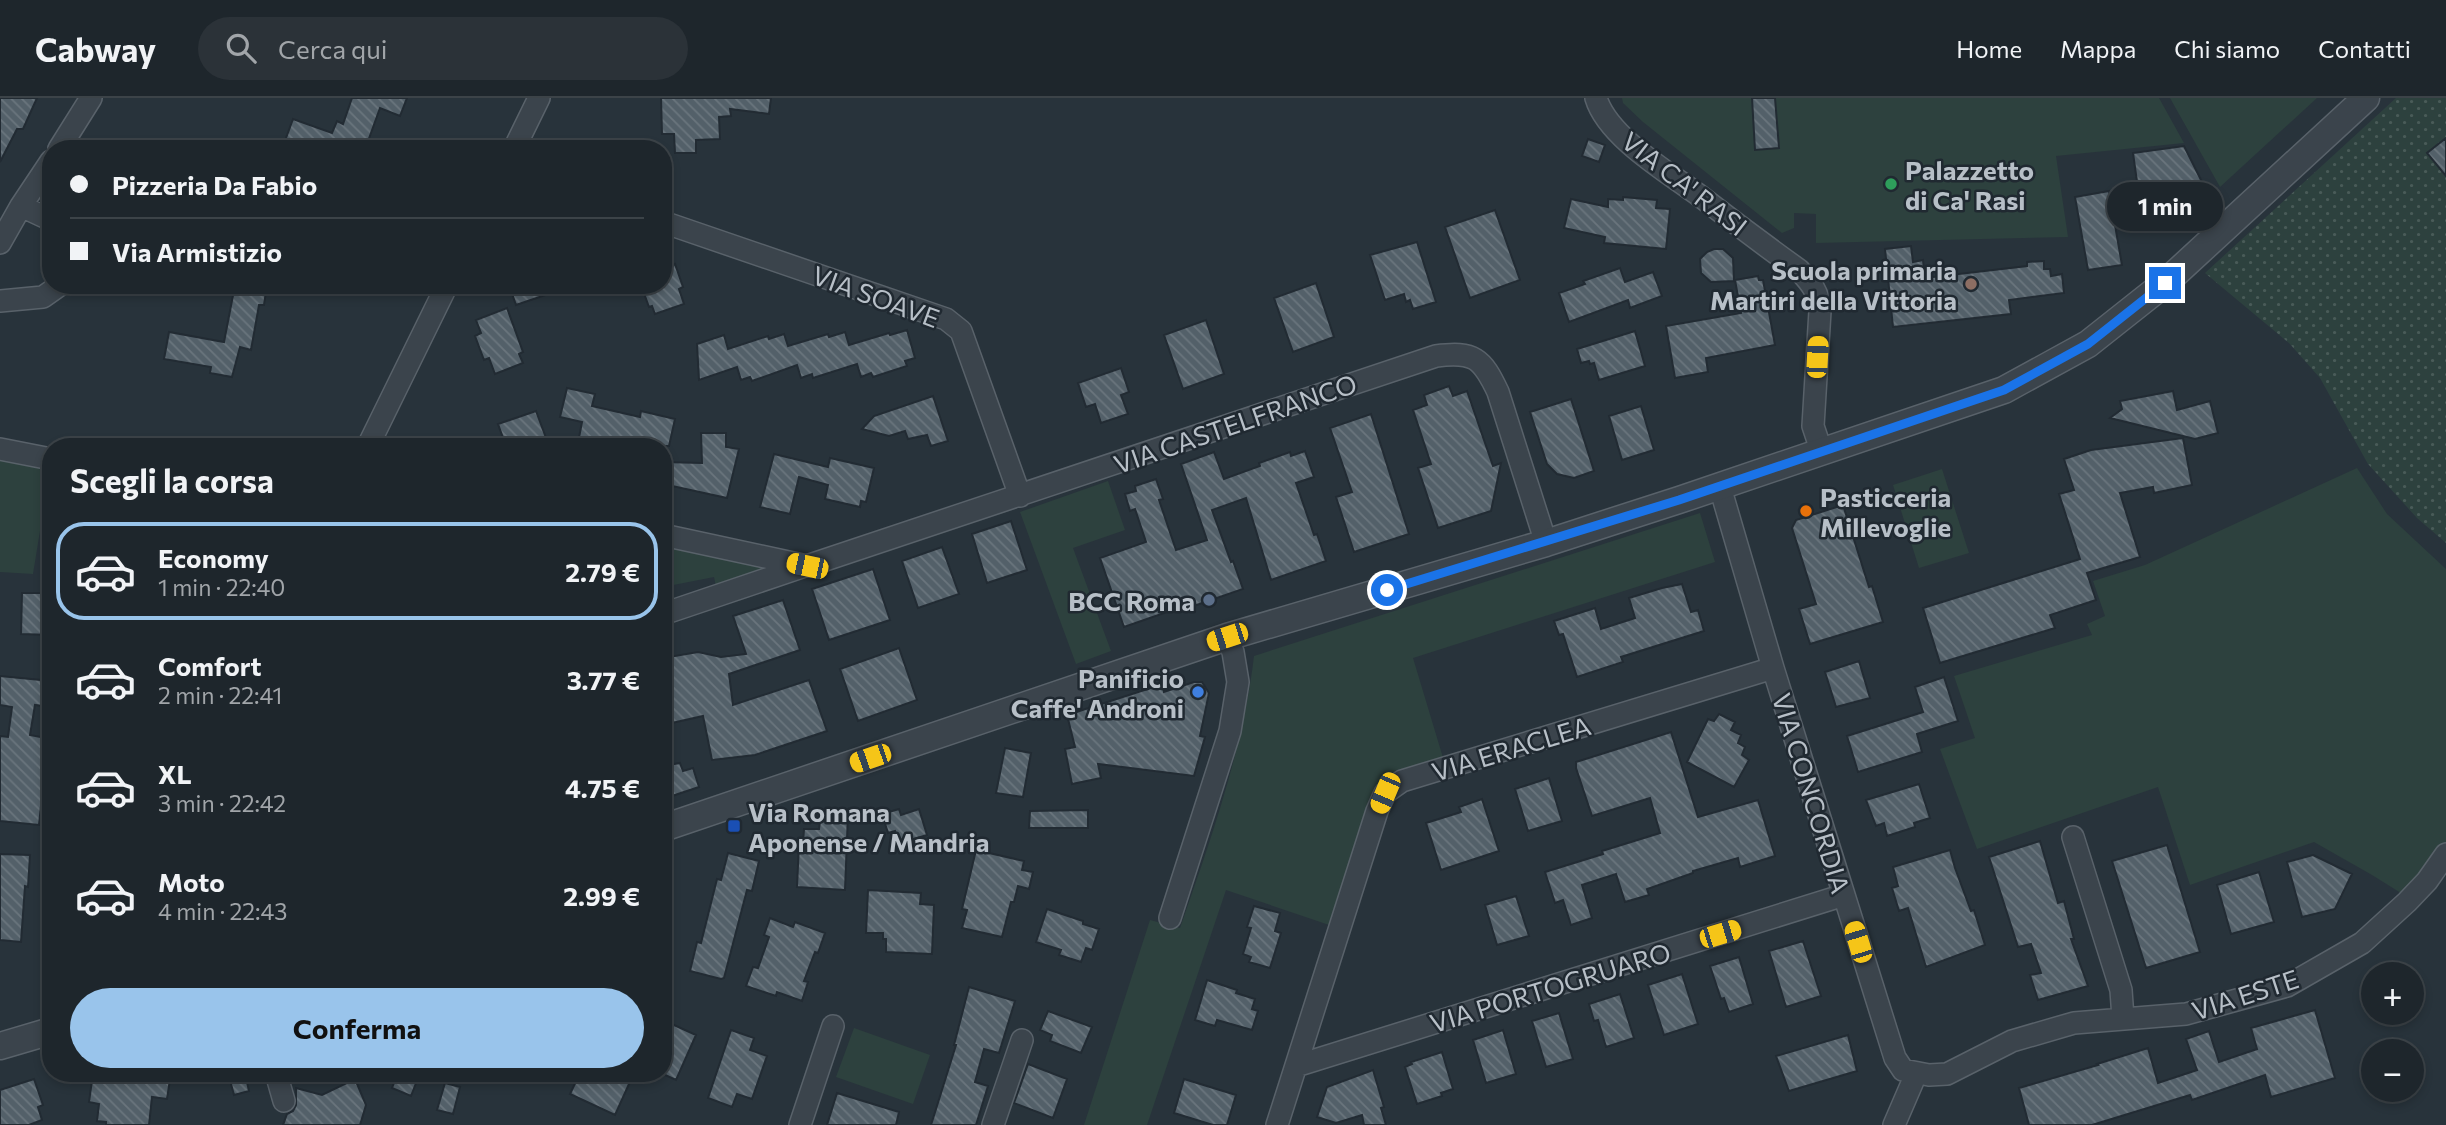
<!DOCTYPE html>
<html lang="it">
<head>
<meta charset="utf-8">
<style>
	body { margin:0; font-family:Commissioner,sans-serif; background:#2b3238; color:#f1f3f6; height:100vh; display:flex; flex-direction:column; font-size:26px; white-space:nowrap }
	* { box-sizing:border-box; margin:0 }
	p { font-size:23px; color:#a1a5a9 }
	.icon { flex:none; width:38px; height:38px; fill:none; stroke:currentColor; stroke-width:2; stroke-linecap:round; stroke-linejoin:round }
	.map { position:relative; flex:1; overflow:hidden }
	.panel { position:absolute; left:42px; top:340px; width:630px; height:644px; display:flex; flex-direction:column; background:#1e262c; border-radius:28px; box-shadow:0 4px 10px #0003,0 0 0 2px #3c4348 }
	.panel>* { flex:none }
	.hud { position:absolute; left:42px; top:42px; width:630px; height:154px; border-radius:28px; box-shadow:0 4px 10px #0003,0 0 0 2px #3c4348; display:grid; align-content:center; height:154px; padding:0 28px; background:#1e262c }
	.fabs { position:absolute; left:2361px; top:864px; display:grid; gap:14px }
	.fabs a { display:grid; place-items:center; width:63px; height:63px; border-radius:50%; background:#1e262c; box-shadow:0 4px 10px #0003,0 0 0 2px #3c4348; font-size:35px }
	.end { position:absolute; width:32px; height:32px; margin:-16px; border:9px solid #1a73e8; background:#fff; box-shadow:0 0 0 4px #fff }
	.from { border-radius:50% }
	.bubble { position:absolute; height:49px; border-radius:24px; background:#1e262c; box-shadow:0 4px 10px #0003,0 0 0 2px #3c4348; font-size:23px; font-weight:700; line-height:49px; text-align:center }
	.car { position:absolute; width:21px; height:42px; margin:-21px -10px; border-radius:9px; box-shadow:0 0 5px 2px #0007; background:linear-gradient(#f5c518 24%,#345 0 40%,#f5c518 0 76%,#345 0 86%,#f5c518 0) }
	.hud b { display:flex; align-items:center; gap:24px; height:66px; font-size:26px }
	.hud b+b { border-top:2px solid #3c4348 }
	.hud i { width:18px; height:18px; background:#f1f3f6 }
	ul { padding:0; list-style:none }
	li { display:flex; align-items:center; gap:21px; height:98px; margin:0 14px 10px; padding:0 14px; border:4px solid transparent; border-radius:28px }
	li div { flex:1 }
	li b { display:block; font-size:26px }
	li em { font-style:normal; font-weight:700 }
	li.active { border-color:#99c4eb }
	li>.icon { width:63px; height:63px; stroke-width:1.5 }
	h2 { padding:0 28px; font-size:32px; line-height:84px }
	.cta { display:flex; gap:14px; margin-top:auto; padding:14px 28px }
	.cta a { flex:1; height:80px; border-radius:42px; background:#99c4eb; color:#111; font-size:28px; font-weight:700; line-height:80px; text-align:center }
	header { display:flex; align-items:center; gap:42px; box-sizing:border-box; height:98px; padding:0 35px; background:#1e262c; border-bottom:2px solid #3c4348 }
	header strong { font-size:33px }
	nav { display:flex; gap:38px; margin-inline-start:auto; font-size:24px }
	.search { width:490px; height:63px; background:#2b3238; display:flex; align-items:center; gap:18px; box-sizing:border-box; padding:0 24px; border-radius:38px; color:#a1a5a9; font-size:26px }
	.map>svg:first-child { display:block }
	.park { fill:#2d413e }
	.garden { fill:url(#garden-dots) }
	.building { fill:url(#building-back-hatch); stroke:#222b33; stroke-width:2 }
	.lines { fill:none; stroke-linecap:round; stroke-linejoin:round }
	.minor-casing { stroke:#59626a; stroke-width:24 }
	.tertiary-casing { stroke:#59626a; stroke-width:29 }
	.minor { stroke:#3b444c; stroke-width:21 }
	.tertiary { stroke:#3b444c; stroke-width:26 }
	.route { stroke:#1a73e8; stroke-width:9 }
	.leisure-dot { fill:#2e9e5b; stroke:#202931; stroke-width:2.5 }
	.education-dot { fill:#8d6e63; stroke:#202931; stroke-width:2.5 }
	.food-dot { fill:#e8710a; stroke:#202931; stroke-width:2.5 }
	.service-dot { fill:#5c6f8a; stroke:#202931; stroke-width:2.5 }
	.shop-dot { fill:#3f7fe0; stroke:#202931; stroke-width:2.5 }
	.transit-dot { fill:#1a4fb4; stroke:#202931; stroke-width:2.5 }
	.labels { text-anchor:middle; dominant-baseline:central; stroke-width:5; stroke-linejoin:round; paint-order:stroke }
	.poi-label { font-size:26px; font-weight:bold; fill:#b7bfc7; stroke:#202931; text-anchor:start }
	.street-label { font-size:26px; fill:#b7bfc7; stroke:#202931 }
</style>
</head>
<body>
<header>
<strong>Cabway</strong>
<div class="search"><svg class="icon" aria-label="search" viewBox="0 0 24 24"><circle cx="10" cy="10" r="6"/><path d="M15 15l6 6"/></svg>Cerca qui</div>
<nav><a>Home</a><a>Mappa</a><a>Chi siamo</a><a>Contatti</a></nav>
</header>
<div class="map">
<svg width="2446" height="1027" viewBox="0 0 2446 1027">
	<defs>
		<pattern id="garden-dots" width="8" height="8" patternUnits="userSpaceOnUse" patternTransform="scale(1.75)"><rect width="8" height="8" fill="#2d413e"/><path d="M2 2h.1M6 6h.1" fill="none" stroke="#495b58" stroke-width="1.8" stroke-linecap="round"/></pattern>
		<pattern id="building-back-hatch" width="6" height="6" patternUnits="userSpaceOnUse" patternTransform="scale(1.75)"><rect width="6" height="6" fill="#536069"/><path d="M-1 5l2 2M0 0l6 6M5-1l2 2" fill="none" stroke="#6a757d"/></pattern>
	</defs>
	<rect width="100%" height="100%" fill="#28333b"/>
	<!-- park -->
	<path class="park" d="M1622,0H2159L2184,45L2056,58L2068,139L1816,145V116L1794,115V130L1782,135L1643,24L1623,5Z
		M2170,0H2317L2220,89Z
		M0,351L51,365L33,476L0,474Z
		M2357,370L2387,416L2446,471V744L2428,771L2404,797L2372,777L2314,744L2190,787L2158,689L1977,751L1940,651L1975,640L1954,578L2092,537L2087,526L2105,518L2093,483L2145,467Z
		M1942,371L1969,455L1919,470L1893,387Z
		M1108,383L1125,432L1073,450L1111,553L1076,566L1020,414Z
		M1700,415L1715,464L1413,560L1444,663L1396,678L1332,828L1226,792L1147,1027H1084L1150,822L1180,830C1211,741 1243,651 1254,558Z
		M663,437L807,468L718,498L714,479L663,489Z
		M854,930L930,957L913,1006L836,979Z"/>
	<!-- garden -->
	<path class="garden" d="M2396,0H2446V445L2417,420L2368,366L2320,280L2289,245L2205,175Z"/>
	<!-- building -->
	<path class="building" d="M0,0H37L23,31H17L0,64Z
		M352,0H407L400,18L380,10L367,46L360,45L370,49V51H282L293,21L332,35L337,23L343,26Z
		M661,0H771L769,16L730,11L731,18L719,19L720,41L696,42V55H675L674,36H662Z
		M1752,0H1775L1779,50L1755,52Z
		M2446,40V78L2427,55Z
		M1588,41L1605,47L1599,64L1582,58Z
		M2184,48L2208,96L2199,100L2200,103L2193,106L2194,108L2180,116L2167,87L2138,91L2133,55Z
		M2109,93L2122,167L2088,172L2075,99Z
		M1623,99L1657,102L1656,110L1670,111L1666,151L1604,145L1605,139L1564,130L1571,101L1608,109V101L1623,102Z
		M1495,112L1520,182L1470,200L1445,129Z
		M1417,144L1436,204L1413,211L1410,202L1406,204L1404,196L1385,202L1370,157Z
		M1911,148L1913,164L1923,162L1925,180L2027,168V164L2044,163V171H2050L2051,178L2062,176L2064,195L2009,202L2011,216L1893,229L1885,151Z
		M1714,151H1723L1733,160L1734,183L1711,184L1701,175L1700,161L1707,154Z
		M666,152L671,168L675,166L683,189L679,191L684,206L655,216L652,208L649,209L641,187H663V153Z
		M1620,170L1625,184L1653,174L1662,198L1630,210L1628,202L1569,224L1559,195L1585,186L1583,183Z
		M1758,178L1759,182H1763L1775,247L1706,260L1708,274L1675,280L1666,228L1741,215L1735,182Z
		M1316,185L1334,239L1293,254L1274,200Z
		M235,187H267L264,207H259L251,252L240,249L232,279L210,275L211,269L164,261L169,234L224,244Z
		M509,187H565L566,190L516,207Z
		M507,210L523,254L519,256L523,265L495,276L489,260L484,262L475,238L481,235L476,222Z
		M1206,222L1224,276L1183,291L1164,237Z
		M907,232L915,260L905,263L907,268L873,279L871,275L861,279L857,266L813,280L812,276L801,280L797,267L752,283L750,279L741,282L737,269L699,282L697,246L724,237L728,251L768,238L769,241L784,236L788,248L828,236L829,239L845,234L849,247L889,235L890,237Z
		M1635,233L1645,268L1599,282L1594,265L1590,266L1589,263L1581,265L1577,251Z
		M1121,270L1129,294L1121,297L1128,316L1101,325L1095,306L1086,309L1078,285Z
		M1449,288L1453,298L1467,293L1493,368L1501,365L1491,413L1438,430L1418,370L1431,366L1413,312L1427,307L1424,297Z
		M567,290L595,296L592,308L640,319L641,313L675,321L669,348H618L602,344L601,348H593L578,345L582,324L560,319Z
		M2173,293L2177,312L2210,303L2218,335L2195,341L2110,320L2122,311L2120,303Z
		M933,298L948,343L931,348L927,337L908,341L905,333L889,338L862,331L874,318Z
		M1571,301L1594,373L1574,380L1557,376L1547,366L1530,314Z
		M1641,308L1654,352L1622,362L1609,318Z
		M536,313L549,348H506L498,326Z
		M1371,316L1409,436L1354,454L1336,399L1352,394L1330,330Z
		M701,335H726V349L739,351L727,400L663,386V364L702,365Z
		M2183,340L2192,387L2154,395L2153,389L2120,395L2140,459L2087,475L2096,502L2050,517L2055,530L1940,565L1923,510L2080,461L2059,396L2074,392L2064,361L2091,352Z
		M1305,353L1314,379L1296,385L1314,437L1317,436L1326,463L1271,482L1246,400L1212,412L1231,464L1233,463L1243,491L1188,510L1187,507L1124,529L1100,460L1146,444L1135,411L1130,413L1125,396L1136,393L1135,388L1156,381L1163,401L1159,402L1176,452L1207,442L1181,366L1214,354L1224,381L1260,368L1259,365L1290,354L1291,358Z
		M774,356L828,369L830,360L874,370L866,404L861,403L860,409L825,401L828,387L799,379L790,416L760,409Z
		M1843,407L1869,489L1872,488L1883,524L1810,546L1799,511L1816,506L1792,430L1796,422Z
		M1011,423L1027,472L987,485L972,436Z
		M942,449L959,496L918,510L902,463Z
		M873,471L890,522L829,542L812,491Z
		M1682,486L1691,514L1698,512L1704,533L1621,559L1623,564L1577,579L1563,536L1559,537L1554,523L1595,510L1601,531L1635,520L1629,500L1662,490Z
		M22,495H51V537L21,536Z
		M783,502L800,552L729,576L733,607L809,582L827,633L755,657L712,662L703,618L663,627V560L698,554L721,559L746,556L733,518Z
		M899,550L917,602L858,623L840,571Z
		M1859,563L1870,600L1836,609L1825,574Z
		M0,578L51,583L49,609L35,607L30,637L51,641L47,709L41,708L39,727L0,723V638L8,639L12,609L0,607Z
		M1944,579L1958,623L1917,636L1922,654L1858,674L1847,638L1923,614L1915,589Z
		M1194,584H1202L1209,595L1200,638L1205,639L1194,678L1098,666L1101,680L1072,686L1065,651L1075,649L1067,617L1163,586L1164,594Z
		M1719,616L1735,624L1731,632L1741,637L1738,645L1745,649L1742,657L1749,662L1734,689L1687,664L1708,621L1714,623Z
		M1671,634L1698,719L1758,702L1775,758L1740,769L1738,760L1693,773V775L1647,791L1649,797L1625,804L1616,776L1582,787L1592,820L1571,827L1563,802L1555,805L1545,774L1603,756L1602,753L1660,735L1650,700L1592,718L1576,670V664Z
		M1005,650L1031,655L1023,699L996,695Z
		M680,665L683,673L693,670L699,689L663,701V668Z
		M1549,680L1562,723L1528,733L1515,691Z
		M1919,686L1930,720L1914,725L1915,729L1887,738L1884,725L1876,728L1866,702Z
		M1482,701L1499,753L1441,772L1426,725L1461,714L1459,709Z
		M899,711L901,717L919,711L927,737L898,746L895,733L888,735L882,716Z
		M1088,712V730H1029L1030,713Z
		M833,716H848L845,792L797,789L799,745H803L804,731H819L820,723L832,724Z
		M2040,743L2058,805L2064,803L2074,841H2071L2088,888L2038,902L2030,877L2041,875L2031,846L2018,849L1989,759Z
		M2167,747L2200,854L2146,870L2112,763Z
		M976,752L1024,763L1022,772L1033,774L1029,791L1018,788L1014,804H1011L1002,839L962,830L967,812L962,811Z
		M1950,752L1955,770L1971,813L1974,812L1985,847L1926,869L1908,810L1899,813L1892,790L1898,788L1893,769Z
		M728,755L759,763L752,793L747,792L724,880L721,881L690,873L697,844L701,845L717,781L721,782Z
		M0,756L30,757L28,789L25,788L21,844L0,842Z
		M2313,757L2352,776L2335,811L2302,819L2287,764Z
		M2259,774L2274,824L2231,836L2217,787Z
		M868,792L921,795L920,806L934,807L932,856L886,854V841H883V835H866Z
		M1516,798L1529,838L1497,847L1485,807Z
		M1254,808L1280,815L1275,833L1281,835L1270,870L1249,864L1251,859L1243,856L1251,830L1247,829Z
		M1047,811L1083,823V826L1099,831L1092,852L1086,850L1081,864L1059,857L1061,852L1036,844Z
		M770,820L793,829L795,824L825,835L818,855L815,854L804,883L808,884L802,903L777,894L776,898L746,888L753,869L758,870L769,839L764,837Z
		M1803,843L1821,898L1786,909L1769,853Z
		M1739,859L1753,906L1729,914L1724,900L1721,901L1710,868Z
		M1682,876L1698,926L1664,937L1648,887Z
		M1207,882L1237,892L1236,895L1255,901L1252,911L1258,913L1252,932L1217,922L1215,928L1195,922Z
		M969,889L1015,903L999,955L984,951L975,984L988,988L976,1027H931L956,947H954Z
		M1620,896L1634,940L1606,949L1598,922L1594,923L1589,906Z
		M2315,912L2335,980L2271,999L2265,977L2192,1002L2190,997L2092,1027H2029L2019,990L2098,967L2097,966L2148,950L2158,985L2197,972L2186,941L2209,933L2219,964L2257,951L2251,930Z
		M1048,913L1092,929L1081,955L1050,943L1052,937L1040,932Z
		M1559,915L1573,961L1546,969L1532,923Z
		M663,922L696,937L676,982L663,976Z
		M731,932L754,940L750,952L767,958L752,1001L737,996L732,1009L708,1000Z
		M1503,932L1516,976L1486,985L1473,942Z
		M1848,937L1857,973L1789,993L1776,958Z
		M1442,954L1453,991L1441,995L1442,998L1417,1006L1405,969L1412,966L1411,964Z
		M1028,966L1067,981L1053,1020L1014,1005Z
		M1373,972L1384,1009L1381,1010L1386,1027H1364L1362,1017L1336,1025L1317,1019L1327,989Z
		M93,975H171L167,1001L152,999L149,1027H106V1024L97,1023L99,1006L89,1004Z
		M228,975H245L249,993L234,997Z
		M398,975H420L411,998L392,990Z
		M580,975H634L615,1017L570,996Z
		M34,981L43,1007L38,1009L42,1022L29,1027H0V992Z
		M355,981L366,1007L360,1027H283L287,1016L293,1013L296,1007V990L322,997Z
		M1184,981L1236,997L1227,1027H1213L1174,1015Z
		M445,985L460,989L453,1016L437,1012Z
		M837,995L899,1014L896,1027H827Z"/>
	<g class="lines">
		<defs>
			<path id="minor" d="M1596,0C1608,40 1671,76 1704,101C1735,125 1767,149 1799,172C1811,185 1819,194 1820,213L1813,328L1822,355
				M59,51L91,0
				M514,51L539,0
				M21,108L51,122
				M663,124L946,221L961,233L1020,398
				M0,145L21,108L51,63
				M0,203L43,199L60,187
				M368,348L447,187
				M0,351L51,361
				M1720,389L1773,570L1895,960L1903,972L1929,977L1947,976L2012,943L2074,925L2186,916L2287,888L2362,845L2407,804L2427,783L2446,756
				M663,437L807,468L1436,258C1474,253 1482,260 1498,294L1546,445
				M663,516L805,468
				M2073,739L2121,892L2123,920
				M1170,820L1230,633L1238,584L1233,554L1227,539
				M1296,968L1844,797
				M276,975L284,1003
				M800,1027L833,928
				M993,1027L1022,942
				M1277,1027L1377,713L1385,695L1402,683L1773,570
				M1894,1027L1916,976"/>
			<path id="tertiary" d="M663,730L1227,539L1546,445L1679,402L2004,292L2088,246L2165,185L2366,0
				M0,948L51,933"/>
		</defs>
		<!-- minor casing -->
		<use href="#minor" class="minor-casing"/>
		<!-- tertiary casing -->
		<use href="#tertiary" class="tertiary-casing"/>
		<!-- minor -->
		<use href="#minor" class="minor"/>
		<!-- tertiary -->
		<use href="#tertiary" class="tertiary"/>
	</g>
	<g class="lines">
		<!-- route -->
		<path class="route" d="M1387,492L1679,402L2004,292L2088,246L2165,185"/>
	</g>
	<!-- markers -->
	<circle class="leisure-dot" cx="1891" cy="86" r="7"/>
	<circle class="education-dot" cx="1971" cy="186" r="7"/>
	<circle class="food-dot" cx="1806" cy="413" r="7"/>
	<circle class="service-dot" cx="1209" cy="502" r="7"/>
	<circle class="shop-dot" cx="1198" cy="594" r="7"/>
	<rect class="transit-dot" x="727" y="721" width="14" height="14" rx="3.5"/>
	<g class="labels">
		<!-- poi labels -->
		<g class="poi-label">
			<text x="1905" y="71">Palazzetto<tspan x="1905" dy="30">di Ca' Rasi</tspan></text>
			<text x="1957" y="171" text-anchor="end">Scuola primaria<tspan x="1957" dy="30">Martiri della Vittoria</tspan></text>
			<text x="1820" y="398">Pasticceria<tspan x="1820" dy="30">Millevoglie</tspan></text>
			<text x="1195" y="502" text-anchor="end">BCC Roma</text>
			<text x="1184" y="579" text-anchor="end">Panificio<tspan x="1184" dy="30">Caffe' Androni</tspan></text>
			<text x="748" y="713">Via Romana<tspan x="748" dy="30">Aponense / Mandria</tspan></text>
		</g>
		<!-- street labels -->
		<g class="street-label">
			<text transform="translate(1685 85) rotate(38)">VIA CA' RASI</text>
			<text transform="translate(876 198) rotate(20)">VIA SOAVE</text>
			<text transform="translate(1235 325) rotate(-19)">VIA CASTELFRANCO</text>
			<text transform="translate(1511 650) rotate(-17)">VIA ERACLEA</text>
			<text transform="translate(1812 695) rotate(73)">VIA CONCORDIA</text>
			<text transform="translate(1550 889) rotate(-17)">VIA PORTOGRUARO</text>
			<text transform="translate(2245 896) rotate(-18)">VIA ESTE</text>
		</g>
	</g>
</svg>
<div class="fabs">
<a>+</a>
<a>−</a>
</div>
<i class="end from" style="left:1387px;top:492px"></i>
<i class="end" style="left:2165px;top:185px"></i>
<div class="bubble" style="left:2107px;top:84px;width:116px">1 min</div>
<i class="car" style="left:1817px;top:259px;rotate:3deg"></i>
<i class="car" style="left:807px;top:468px;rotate:282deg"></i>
<i class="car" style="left:1227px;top:539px;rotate:252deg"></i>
<i class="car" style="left:870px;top:660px;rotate:251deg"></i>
<i class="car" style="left:1385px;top:695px;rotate:203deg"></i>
<i class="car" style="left:1720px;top:836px;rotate:73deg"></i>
<i class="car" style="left:1858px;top:844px;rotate:343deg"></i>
<div class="hud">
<b><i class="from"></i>Pizzeria Da Fabio</b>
<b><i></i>Via Armistizio</b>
</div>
<section class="panel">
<h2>Scegli la corsa</h2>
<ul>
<li class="active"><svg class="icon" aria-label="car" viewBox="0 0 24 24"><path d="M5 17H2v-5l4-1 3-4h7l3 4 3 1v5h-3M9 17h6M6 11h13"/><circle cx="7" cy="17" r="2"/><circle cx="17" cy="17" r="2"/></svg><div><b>Economy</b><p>1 min · 22:40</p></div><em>2.79 €</em></li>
<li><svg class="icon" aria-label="car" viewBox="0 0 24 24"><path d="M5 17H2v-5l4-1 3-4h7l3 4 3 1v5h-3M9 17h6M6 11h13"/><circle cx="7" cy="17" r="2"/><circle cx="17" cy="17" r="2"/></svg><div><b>Comfort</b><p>2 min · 22:41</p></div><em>3.77 €</em></li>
<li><svg class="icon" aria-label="car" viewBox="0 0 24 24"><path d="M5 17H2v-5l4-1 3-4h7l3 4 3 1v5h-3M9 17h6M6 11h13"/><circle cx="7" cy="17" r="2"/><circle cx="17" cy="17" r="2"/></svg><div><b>XL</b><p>3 min · 22:42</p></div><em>4.75 €</em></li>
<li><svg class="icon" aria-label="car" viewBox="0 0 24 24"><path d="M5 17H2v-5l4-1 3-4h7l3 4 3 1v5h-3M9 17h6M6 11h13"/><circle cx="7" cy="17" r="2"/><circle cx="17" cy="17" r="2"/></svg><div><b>Moto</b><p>4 min · 22:43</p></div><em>2.99 €</em></li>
</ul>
<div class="cta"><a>Conferma</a></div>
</section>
</div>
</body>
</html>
